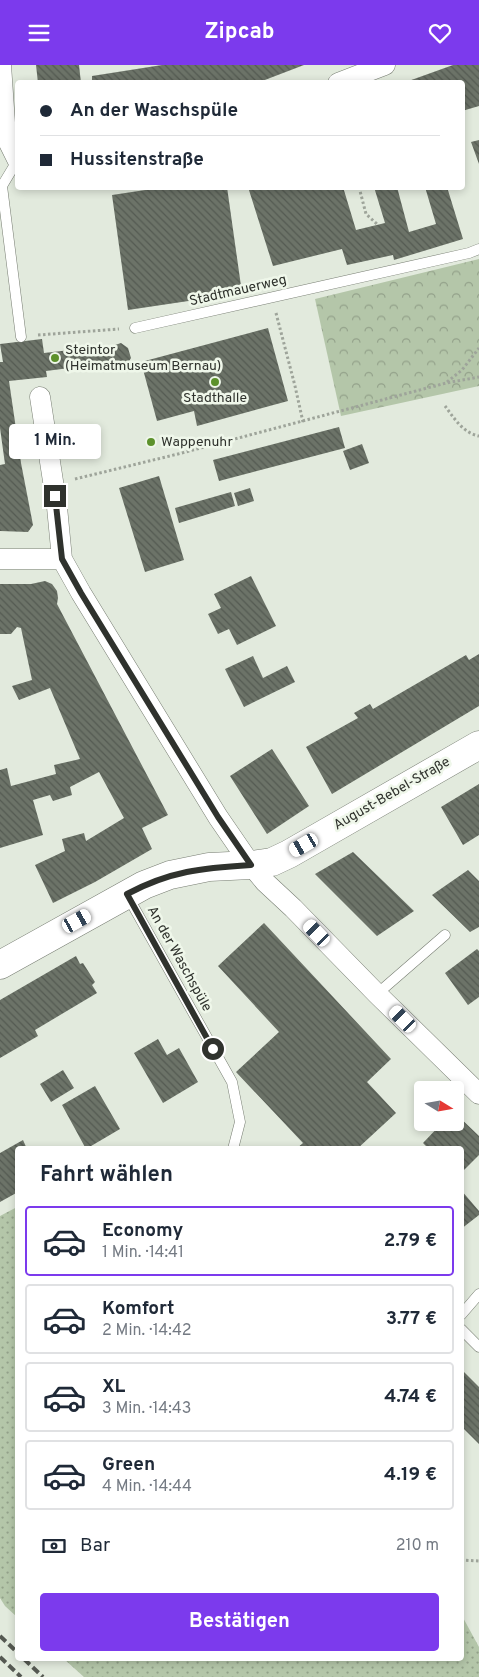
<!DOCTYPE html>
<html lang="de">
<head>
<meta charset="utf-8">
<style>
	body { margin:0; font-family:Overpass,sans-serif; background:#f6f6f7; color:#1f2937; height:100vh; display:flex; flex-direction:column; font-size:19px; white-space:nowrap }
	* { box-sizing:border-box; margin:0 }
	p { font-size:16px; color:#747a83 }
	.icon { flex:none; width:28px; height:28px; fill:none; stroke:currentColor; stroke-width:2; stroke-linecap:round; stroke-linejoin:round }
	.map { position:relative; flex:1; overflow:hidden }
	.side { position:absolute; left:15px; top:1081px; width:449px; height:515px; display:flex; flex-direction:column; background:#fff; border-radius:5px; box-shadow:0 2px 8px #0003 }
	.side>* { flex:none }
	.top-card { position:absolute; left:15px; top:15px; width:450px; height:110px; border-radius:5px; box-shadow:0 2px 8px #0003; display:grid; align-content:center; height:110px; padding:0 25px; background:#fff }
	.needle { width:32px; rotate:101deg }
	.tools { position:absolute; left:414px; top:1016px; display:grid; gap:10px }
	.tools a { display:grid; place-items:center; width:50px; height:50px; border-radius:5px; background:#fff; box-shadow:0 2px 8px #0003; font-size:25px }
	.end { position:absolute; width:22px; height:22px; margin:-11px; border:6px solid #2f322d; background:#fff; box-shadow:0 0 0 2px #fff }
	.from { border-radius:50% }
	.bubble { position:absolute; height:35px; border-radius:5px; background:#fff; box-shadow:0 2px 8px #0003; font-size:16px; font-weight:700; line-height:35px; text-align:center }
	.car { position:absolute; width:15px; height:30px; margin:-15px -8px; border-radius:6px; box-shadow:0 0 4px 1px #0007; background:linear-gradient(#fff 24%,#345 0 40%,#fff 0 76%,#345 0 86%,#fff 0) }
	.top-card b { display:flex; align-items:center; gap:18px; height:48px; font-size:19px }
	.top-card b+b { border-top:1px solid #e0e1e3 }
	.top-card i { width:12px; height:12px; background:#1f2937 }
	ul { padding:0; list-style:none }
	li { display:flex; align-items:center; gap:15px; height:70px; margin:0 10px 8px; padding:0 15px; border:2px solid #e0e1e3; border-radius:5px }
	li div { flex:1 }
	li b { display:block; font-size:19px }
	li em { font-style:normal; font-weight:700 }
	li.active { border-color:#7c3aed }
	li>.icon { width:45px; height:45px; stroke-width:1.5 }
	h2 { padding:0 25px; font-size:22px; line-height:60px }
	.pay { display:flex; align-items:center; gap:12px; height:55px; padding:0 25px; font-size:19px }
	.pay p { margin-inline-start:auto }
	.cta { display:flex; gap:10px; margin-top:auto; padding:10px 25px }
	.cta a { flex:1; height:58px; border-radius:5px; background:#7c3aed; color:#fff; font-size:20px; font-weight:700; line-height:58px; text-align:center }
	header { display:flex; justify-content:space-between; align-items:center; height:65px; padding:0 25px; background:#7c3aed; color:#fff; font-size:22px; font-weight:700 }
	.map>svg:first-child { display:block }
	.park { fill:url(#park-crowns) }
	.garden { fill:url(#garden-dots) }
	.building { fill:url(#building-back-hatch) }
	.lines { fill:none; stroke-linecap:round; stroke-linejoin:round }
	.lane-casing { stroke:#777d72; stroke-width:11 }
	.street-casing { stroke:#777d72; stroke-width:21 }
	.secondary-casing { stroke:#777d72; stroke-width:29 }
	.path { stroke:#9ea49a; stroke-width:3; stroke-dasharray:2.5 2.5; stroke-linecap:butt }
	.lane { stroke:#fff; stroke-width:10 }
	.street { stroke:#fff; stroke-width:20 }
	.secondary { stroke:#fff; stroke-width:28 }
	.rail { stroke:#555952; stroke-width:4; stroke-dasharray:8 4; stroke-linecap:butt }
	.route { stroke:#2f322d; stroke-width:6 }
	.poi-dot { fill:#5c912b; stroke:#eff7ea; stroke-width:2 }
	.labels { text-anchor:middle; dominant-baseline:central; stroke-width:5; stroke-linejoin:round; paint-order:stroke }
	.street-label { font-size:14px; fill:#2f322d; stroke:#eff7ea }
	.poi-label { font-size:14px; fill:#2f322d; stroke:#eff7ea; text-anchor:start }
</style>
</head>
<body>
<header><svg class="icon" aria-label="menu" viewBox="0 0 24 24"><path d="M4 6h16M4 12h16M4 18h16"/></svg>Zipcab<svg class="icon" aria-label="heart" viewBox="0 0 24 24"><path d="M12 20l-8-8c-3-5 5-10 8-4 3-6 11-1 8 4z"/></svg></header>
<div class="map">
<svg width="479" height="1612" viewBox="0 0 479 1612">
	<defs>
		<pattern id="park-crowns" width="20" height="18" patternUnits="userSpaceOnUse" patternTransform="scale(1.25)"><rect width="20" height="18" fill="#b4c6a9"/><path d="M2 6a3 3 0 1 1 6 0M12 15a3 3 0 1 1 6 0" fill="none" stroke="#93a18a"/></pattern>
		<pattern id="garden-dots" width="8" height="8" patternUnits="userSpaceOnUse" patternTransform="scale(1.25)"><rect width="8" height="8" fill="#b4c6a9"/><path d="M2 2h.1M6 6h.1" fill="none" stroke="#93a18a" stroke-width="1.8" stroke-linecap="round"/></pattern>
		<pattern id="building-back-hatch" width="6" height="6" patternUnits="userSpaceOnUse" patternTransform="scale(1.25)"><rect width="6" height="6" fill="#6c7368"/><path d="M-1 5l2 2M0 0l6 6M5-1l2 2" fill="none" stroke="#545a52"/></pattern>
	</defs>
	<rect width="100%" height="100%" fill="#e2eadd"/>
	<!-- park -->
	<path class="park" d="M479,194V321L341,351L315,234Z"/>
	<!-- garden -->
	<path class="garden" d="M17,1142V1552L5,1541L0,1533V1151Z
		M461,1549L479,1582V1612H84L64,1594H461Z"/>
	<!-- building -->
	<path class="building" d="M36,0H79L81,18H38Z
		M162,0H304L257,18H92V11Z
		M453,0H479V41L462,46V18H403Z
		M479,75V99L471,77Z
		M165,122H227L242,228L128,245L112,130Z
		M248,122H343L356,165L385,158L374,122H397L409,167L436,159L425,122H447L463,174L394,195L393,190L347,200L342,184L273,201Z
		M268,263L288,336L197,361L194,346L157,356L141,297Z
		M42,274L44,288L105,281L106,289L112,281L121,278L128,283L131,293L126,301L121,303H116L109,298L46,306L47,312L9,316L21,398L33,460L28,467L0,466V400L5,399L0,363V297H3L0,279Z
		M339,362L345,383L219,416L213,395Z
		M362,379L369,398L350,405L343,386Z
		M159,411L184,495L145,507L119,423Z
		M250,423L254,436L238,441L234,428Z
		M231,427L235,441L179,458L175,443Z
		M251,511L276,561L237,580L229,564L218,569L208,549L221,543L214,529Z
		M45,516L52,519L57,526L58,533L57,539L168,750L142,763L152,784L95,817L53,838L35,800L65,786L62,774L84,768L86,776L124,753L99,707L70,722L72,730L53,736L50,730L33,735L43,770L0,783V705L7,703L11,721L56,709L54,700L80,694L50,623L19,635L12,621L32,615L21,563L17,562L11,569H0V519H31Z
		M479,589V641L332,729L306,682L358,653L354,648L370,639L373,644L466,590L469,595Z
		M253,591L263,613L287,601L295,617L244,642L225,604Z
		M272,684L309,741L267,769L230,711Z
		M479,719V770L463,780L441,742Z
		M353,787L414,846L377,871L315,809Z
		M468,805L479,816V862L470,867L432,830Z
		M264,858L391,994L367,1017L396,1048L357,1084H296L303,1078L236,1007L279,967L218,901Z
		M477,884L479,886V932L468,940L445,908Z
		M76,891L80,899L83,898L95,917L92,920L97,928L35,965L38,971L0,993V935Z
		M158,974L167,990L179,983L198,1017L163,1038L134,988Z
		M63,1005L74,1023L51,1037L40,1019Z
		M95,1021L120,1064L86,1084L62,1040Z
		M455,1048L479,1071V1090L461,1108V1084H429L423,1078L442,1058H455Z
		M23,1075L27,1084H18V1127L0,1137V1088Z
		M461,1125L479,1146V1150L461,1164Z
		M461,1304L479,1322V1379L461,1361Z"/>
	<g class="lines">
		<defs>
			<path id="lane" d="M17,96L2,121L21,272
				M135,263L469,188L479,184
				M127,830L232,1017L240,1057L233,1084
				M377,929L445,870
				M461,1250L479,1229
				M461,1264L479,1282"/>
			<path id="street" d="M1,0L6,72L18,96
				M338,18L385,0
				M40,332L57,442L62,494L81,528L218,752L251,800L265,817L293,843L377,929L479,1029
				M0,494H62"/>
			<path id="secondary" d="M0,900L144,820L170,810L209,802L251,800L272,797L289,789L479,680"/>
		</defs>
		<!-- lane casing -->
		<use href="#lane" class="lane-casing"/>
		<!-- street casing -->
		<use href="#street" class="street-casing"/>
		<!-- secondary casing -->
		<use href="#secondary" class="secondary-casing"/>
		<!-- path -->
		<path class="path" d="M359,122L366,149L378,160
			M276,248L295,321L303,357
			M38,270L119,264
			M447,317L462,305L479,283
			M445,341C454,353 463,368 479,371
			M75,414L178,389L446,318L479,312
			M461,1495L479,1496"/>
		<!-- lane -->
		<use href="#lane" class="lane"/>
		<!-- street -->
		<use href="#street" class="street"/>
		<!-- secondary -->
		<use href="#secondary" class="secondary"/>
		<!-- rail -->
		<path class="rail" d="M0,1571L18,1588
			M0,1592L21,1612
			M24,1594L43,1612"/>
	</g>
	<g class="lines">
		<!-- route -->
		<path class="route" d="M55,431L62,494L81,528L218,752L251,800C202,803 170,806 127,829L213,984"/>
	</g>
	<!-- markers -->
	<g class="poi-dot">
		<circle cx="55" cy="293" r="5"/>
		<circle cx="215" cy="317" r="5"/>
		<circle cx="151" cy="377" r="5"/>
	</g>
	<g class="labels">
		<!-- street labels -->
		<g class="street-label">
			<text transform="translate(238 226) rotate(-13)">Stadtmauerweg</text>
			<text transform="translate(392 729) rotate(-30)">August-Bebel-Straße</text>
			<text transform="translate(179 894) rotate(61)">An der Waschspüle</text>
		</g>
		<!-- poi labels -->
		<g class="poi-label">
			<text x="65" y="285">Steintor<tspan x="65" dy="16">(Heimatmuseum Bernau)</tspan></text>
			<text x="215" y="333" text-anchor="middle">Stadthalle</text>
			<text x="161" y="377">Wappenuhr</text>
		</g>
	</g>
</svg>
<div class="tools">
<a><svg class="needle" viewBox="-14 -14 28 28"><path d="M0-13l5 13h-10z" fill="#e53935"/><path d="M0 13l5-13h-10z" fill="#747a83"/></svg></a>
</div>
<i class="end from" style="left:213px;top:984px"></i>
<i class="end" style="left:55px;top:431px"></i>
<div class="bubble" style="left:9px;top:359px;width:92px">1 Min.</div>
<i class="car" style="left:304px;top:780px;rotate:240deg"></i>
<i class="car" style="left:77px;top:856px;rotate:61deg"></i>
<i class="car" style="left:317px;top:868px;rotate:316deg"></i>
<i class="car" style="left:403px;top:954px;rotate:315deg"></i>
<div class="top-card">
<b><i class="from"></i>An der Waschspüle</b>
<b><i></i>Hussitenstraße</b>
</div>
<section class="side">
<h2>Fahrt wählen</h2>
<ul>
<li class="active"><svg class="icon" aria-label="car" viewBox="0 0 24 24"><path d="M5 17H2v-5l4-1 3-4h7l3 4 3 1v5h-3M9 17h6M6 11h13"/><circle cx="7" cy="17" r="2"/><circle cx="17" cy="17" r="2"/></svg><div><b>Economy</b><p>1 Min. · 14:41</p></div><em>2.79 €</em></li>
<li><svg class="icon" aria-label="car" viewBox="0 0 24 24"><path d="M5 17H2v-5l4-1 3-4h7l3 4 3 1v5h-3M9 17h6M6 11h13"/><circle cx="7" cy="17" r="2"/><circle cx="17" cy="17" r="2"/></svg><div><b>Komfort</b><p>2 Min. · 14:42</p></div><em>3.77 €</em></li>
<li><svg class="icon" aria-label="car" viewBox="0 0 24 24"><path d="M5 17H2v-5l4-1 3-4h7l3 4 3 1v5h-3M9 17h6M6 11h13"/><circle cx="7" cy="17" r="2"/><circle cx="17" cy="17" r="2"/></svg><div><b>XL</b><p>3 Min. · 14:43</p></div><em>4.74 €</em></li>
<li><svg class="icon" aria-label="car" viewBox="0 0 24 24"><path d="M5 17H2v-5l4-1 3-4h7l3 4 3 1v5h-3M9 17h6M6 11h13"/><circle cx="7" cy="17" r="2"/><circle cx="17" cy="17" r="2"/></svg><div><b>Green</b><p>4 Min. · 14:44</p></div><em>4.19 €</em></li>
</ul>
<div class="pay"><svg class="icon" aria-label="cash" viewBox="0 0 24 24"><path d="M3 7h18v10H3z"/><circle cx="12" cy="12" r="2"/></svg>Bar<p>210 m</p></div>
<div class="cta"><a>Bestätigen</a></div>
</section>
</div>
</body>
</html>
